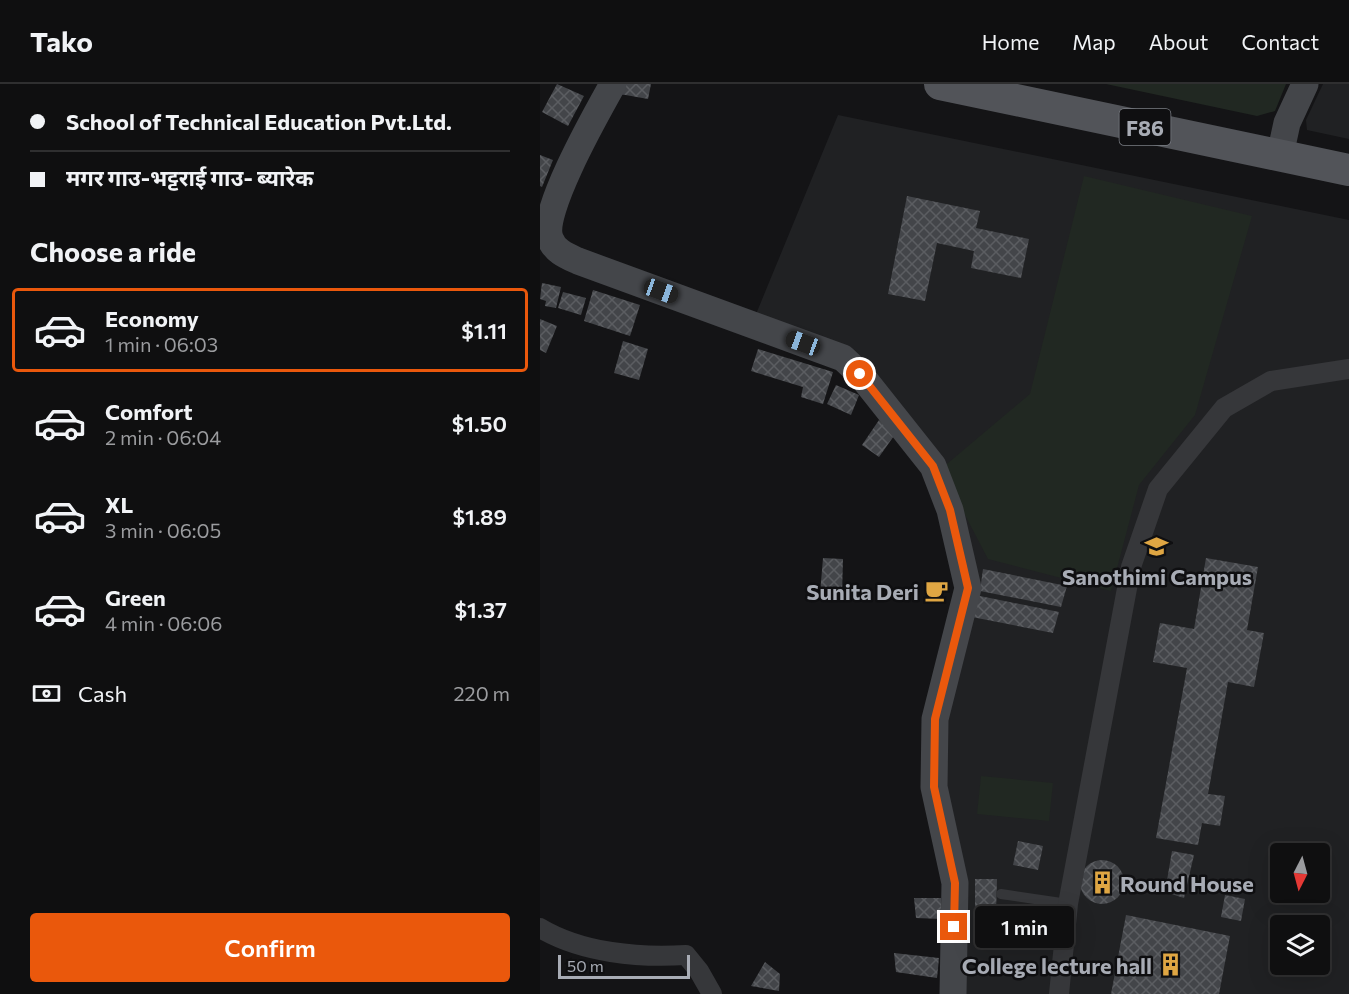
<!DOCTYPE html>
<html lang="en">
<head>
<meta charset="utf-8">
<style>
	body { margin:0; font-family:Commissioner,"Noto Sans Devanagari",sans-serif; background:#181819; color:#f1f3f6; height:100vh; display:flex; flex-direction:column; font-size:22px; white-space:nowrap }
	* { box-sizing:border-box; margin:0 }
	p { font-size:20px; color:#9b9c9f }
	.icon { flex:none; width:33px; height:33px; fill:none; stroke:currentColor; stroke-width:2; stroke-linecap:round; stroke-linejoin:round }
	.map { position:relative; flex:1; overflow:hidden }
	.details { display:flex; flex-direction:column; background:#0f0f10; width:540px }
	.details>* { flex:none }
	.banner { display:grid; align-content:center; height:132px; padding:0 30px; background:#0f0f10 }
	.needle { width:39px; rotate:186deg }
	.buttons { position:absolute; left:730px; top:759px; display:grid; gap:12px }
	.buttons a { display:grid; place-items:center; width:60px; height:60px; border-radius:6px; background:#0f0f10; box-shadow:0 6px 24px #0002,0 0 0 2px #2f2f30; font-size:30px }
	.scale { position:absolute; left:18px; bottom:15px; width:132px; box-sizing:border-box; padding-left:6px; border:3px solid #a8acb5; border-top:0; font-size:16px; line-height:21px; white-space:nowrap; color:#a8acb5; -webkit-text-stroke:4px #0f0f11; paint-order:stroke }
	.end { position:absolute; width:27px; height:27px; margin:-14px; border:8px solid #ea580c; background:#fff; box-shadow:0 0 0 3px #fff }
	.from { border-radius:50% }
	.bubble { position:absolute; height:42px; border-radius:6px; background:#0f0f10; box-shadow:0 6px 24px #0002,0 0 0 2px #2f2f30; font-size:20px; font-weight:600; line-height:42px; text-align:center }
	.car { position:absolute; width:18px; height:36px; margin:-18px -9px; border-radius:8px; box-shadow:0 0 4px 2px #0007; background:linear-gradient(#222 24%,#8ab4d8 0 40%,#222 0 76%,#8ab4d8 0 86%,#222 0) }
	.banner b { display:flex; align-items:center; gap:21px; height:57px; font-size:22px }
	.banner b+b { border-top:2px solid #2f2f30 }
	.banner i { width:15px; height:15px; background:#f1f3f6 }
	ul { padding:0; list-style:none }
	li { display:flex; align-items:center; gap:18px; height:84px; margin:0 12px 9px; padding:0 18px; border:3px solid transparent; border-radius:6px }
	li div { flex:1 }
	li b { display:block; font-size:22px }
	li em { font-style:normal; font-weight:600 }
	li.active { border-color:#ea580c }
	li>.icon { width:54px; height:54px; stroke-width:1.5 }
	h2 { padding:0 30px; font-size:27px; line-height:72px }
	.pay { display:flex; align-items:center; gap:15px; height:66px; padding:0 30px; font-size:22px }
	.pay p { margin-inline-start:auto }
	.primary-button { display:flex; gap:12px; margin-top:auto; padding:12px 30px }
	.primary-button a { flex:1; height:69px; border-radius:6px; background:#ea580c; color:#fff; font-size:24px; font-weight:600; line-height:69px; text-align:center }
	header { display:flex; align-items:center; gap:36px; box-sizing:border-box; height:84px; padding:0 30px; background:#0f0f10; border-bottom:2px solid #2f2f30 }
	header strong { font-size:28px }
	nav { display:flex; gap:33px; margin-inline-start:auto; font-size:21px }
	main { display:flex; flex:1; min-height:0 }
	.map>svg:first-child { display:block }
	.built { fill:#202123; fill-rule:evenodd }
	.park { fill:#212822 }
	.building { fill:url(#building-cross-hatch) }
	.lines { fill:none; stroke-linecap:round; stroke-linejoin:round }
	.lane { stroke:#36373a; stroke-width:10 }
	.street { stroke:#36373a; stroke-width:20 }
	.secondary { stroke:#44464a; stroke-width:27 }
	.primary { stroke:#525459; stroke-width:32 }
	.route { stroke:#ea580c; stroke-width:8 }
	.labels { text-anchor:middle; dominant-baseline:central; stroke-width:5; stroke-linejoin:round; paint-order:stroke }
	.shield { fill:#0f0f11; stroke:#7a7d84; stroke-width:1.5 }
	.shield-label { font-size:21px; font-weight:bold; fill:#a8acb5 }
	.poi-label { font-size:22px; font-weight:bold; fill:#a8acb5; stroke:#0f0f11; text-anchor:end }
</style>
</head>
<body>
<header>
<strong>Tako</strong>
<nav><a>Home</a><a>Map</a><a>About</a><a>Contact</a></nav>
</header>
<main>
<section class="details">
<div class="banner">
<b><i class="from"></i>School of Technical Education Pvt.Ltd.</b>
<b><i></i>मगर गाउ-भट्टराई गाउ- ब्यारेक</b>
</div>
<h2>Choose a ride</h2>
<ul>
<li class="active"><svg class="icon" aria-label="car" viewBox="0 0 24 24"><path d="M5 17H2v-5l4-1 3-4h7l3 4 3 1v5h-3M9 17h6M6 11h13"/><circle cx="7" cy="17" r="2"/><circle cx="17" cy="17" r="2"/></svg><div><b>Economy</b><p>1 min · 06:03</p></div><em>$1.11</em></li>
<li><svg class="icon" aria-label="car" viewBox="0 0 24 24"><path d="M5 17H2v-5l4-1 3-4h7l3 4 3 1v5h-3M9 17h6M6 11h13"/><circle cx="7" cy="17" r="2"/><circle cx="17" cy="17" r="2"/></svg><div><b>Comfort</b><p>2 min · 06:04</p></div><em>$1.50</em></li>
<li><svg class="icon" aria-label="car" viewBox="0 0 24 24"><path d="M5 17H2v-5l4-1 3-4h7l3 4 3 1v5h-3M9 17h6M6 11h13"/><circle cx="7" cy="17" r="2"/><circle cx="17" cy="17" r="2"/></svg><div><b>XL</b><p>3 min · 06:05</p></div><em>$1.89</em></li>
<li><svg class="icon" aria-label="car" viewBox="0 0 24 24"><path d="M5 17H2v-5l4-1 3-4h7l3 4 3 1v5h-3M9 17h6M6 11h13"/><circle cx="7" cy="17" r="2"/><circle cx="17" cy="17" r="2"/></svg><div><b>Green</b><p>4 min · 06:06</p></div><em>$1.37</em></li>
</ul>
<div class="pay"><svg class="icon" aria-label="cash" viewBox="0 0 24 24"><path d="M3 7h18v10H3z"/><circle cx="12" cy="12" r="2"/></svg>Cash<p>220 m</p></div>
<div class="primary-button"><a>Confirm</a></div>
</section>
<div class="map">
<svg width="809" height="910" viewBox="0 0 809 910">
	<defs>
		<pattern id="building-cross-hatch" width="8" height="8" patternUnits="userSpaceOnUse" patternTransform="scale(1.5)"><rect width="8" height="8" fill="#434549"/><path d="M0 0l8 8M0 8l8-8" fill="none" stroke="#5b5d61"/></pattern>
	</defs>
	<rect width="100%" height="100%" fill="#141416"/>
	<!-- built -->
	<path class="built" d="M783,0H809V55L767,46L766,36Z
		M298,31L809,136V910H419L399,706L401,640L435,504L415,422L322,287L214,235ZM741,770H780V808H741ZM741,842H780V880H741Z"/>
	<!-- park -->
	<path class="park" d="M566,0H746L735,27L717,32Z
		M544,92L712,132L655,331L599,401L571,507L448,475L401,385L490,310Z
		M441,692L513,699L509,737L437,730Z"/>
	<!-- building -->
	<path class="building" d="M17,0L44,12L28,42L2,28Z
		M82,0H111L108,15L80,10Z
		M0,71L13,76L2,103L0,102Z
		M367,112L440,127L436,144L489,155L481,194L431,184L434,167L397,159L385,217L348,210Z
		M2,199L21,203L16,224L5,222L6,217L0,215Z
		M53,206L100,221L90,252L44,237Z
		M23,208L46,214L41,231L18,224Z
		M0,235L17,242L6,269L0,266Z
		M83,257L108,265L99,296L74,289Z
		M218,265L293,288L283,320L261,313L263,303L211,287Z
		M296,301L319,311L311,331L287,320Z
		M339,336L356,349L339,373L322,361Z
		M283,474L303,475L302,511L280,510Z
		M666,474L718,483L707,546L724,549L714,603L688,598L668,710L685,712L680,742L662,739L658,761L616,754L647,584L613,578L620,539L654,545Z
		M443,485L527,502L521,523L440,507Z
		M435,511L519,528L513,549L432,533Z
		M478,757L503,762L498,786L473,781Z
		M632,767L654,771L644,814L625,808Z
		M540 798a22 22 0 1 1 44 0a22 22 0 1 1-44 0Z
		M435,795H457L456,830H435Z
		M685,811L705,815L701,837L681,833Z
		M374,814H401L402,835L376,834Z
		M586,831L690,852L679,910H571Z
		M354,869L399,874L397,894L356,888Z
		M225,878L240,890L239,907L211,902Z"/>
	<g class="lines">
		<!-- lane -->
		<path class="lane" d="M461,810L528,820"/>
		<!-- street -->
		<path class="street" d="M0,844C42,869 99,874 146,871L159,887L172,910
			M519,910L528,820L591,483L618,405L684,324L731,297L809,285"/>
		<!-- secondary -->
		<path class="secondary" d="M73,0C58,27 0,128 10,154C14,167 27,172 38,177L303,274L320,290L393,382L410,426L428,504L395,635L394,703L415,799L413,910
			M740,71L747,39L765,0"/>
		<!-- primary -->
		<path class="primary" d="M400,0L809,86"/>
	</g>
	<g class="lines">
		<!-- route -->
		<path class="route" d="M320,290L393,382L410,426L428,504L395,635L394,703L415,799L414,843"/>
	</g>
	<!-- icons -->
	<defs>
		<symbol id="university-bare" viewBox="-9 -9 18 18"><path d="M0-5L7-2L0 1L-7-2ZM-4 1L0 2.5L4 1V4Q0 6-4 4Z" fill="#dfa643" stroke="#0f0f11" stroke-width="2.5" paint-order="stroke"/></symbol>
		<symbol id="cafe-bare" viewBox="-9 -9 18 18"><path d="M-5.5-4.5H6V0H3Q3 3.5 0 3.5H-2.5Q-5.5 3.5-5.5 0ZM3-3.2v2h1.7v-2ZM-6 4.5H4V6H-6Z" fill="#dfa643" stroke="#0f0f11" stroke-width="2.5" paint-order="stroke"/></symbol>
		<symbol id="building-bare" viewBox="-9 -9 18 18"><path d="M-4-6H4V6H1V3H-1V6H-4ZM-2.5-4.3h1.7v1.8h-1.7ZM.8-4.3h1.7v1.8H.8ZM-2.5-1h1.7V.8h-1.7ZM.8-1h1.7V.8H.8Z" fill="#dfa643" stroke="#0f0f11" stroke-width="2.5" paint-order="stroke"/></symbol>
	</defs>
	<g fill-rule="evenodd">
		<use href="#university-bare" x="600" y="446" width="33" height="33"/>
		<use href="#cafe-bare" x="380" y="490" width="33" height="33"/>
		<use href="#building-bare" x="546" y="782" width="33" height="33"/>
		<use href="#building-bare" x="614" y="864" width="33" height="33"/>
	</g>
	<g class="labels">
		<!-- shield labels -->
		<rect class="shield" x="579.5" y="25" width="51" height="36" rx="4.5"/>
		<g class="shield-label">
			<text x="605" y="43">F86</text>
		</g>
		<!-- poi labels -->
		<g class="poi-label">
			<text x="617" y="492" text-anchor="middle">Sanothimi Campus</text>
			<text x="379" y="507">Sunita Deri</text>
			<text x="580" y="799" text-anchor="start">Round House</text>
			<text x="612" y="881">College lecture hall</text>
		</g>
	</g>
</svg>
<div class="buttons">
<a><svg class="needle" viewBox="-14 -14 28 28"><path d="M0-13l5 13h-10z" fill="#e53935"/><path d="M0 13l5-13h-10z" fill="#9b9c9f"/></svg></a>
<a><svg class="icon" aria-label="layers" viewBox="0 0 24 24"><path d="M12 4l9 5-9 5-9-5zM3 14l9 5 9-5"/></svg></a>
</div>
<div class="scale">50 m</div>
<i class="end from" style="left:320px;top:290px"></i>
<i class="end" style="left:414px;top:843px"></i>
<div class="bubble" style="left:435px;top:822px;width:99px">1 min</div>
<i class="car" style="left:121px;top:207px;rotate:110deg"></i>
<i class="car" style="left:263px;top:259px;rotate:290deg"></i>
</div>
</main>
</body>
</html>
